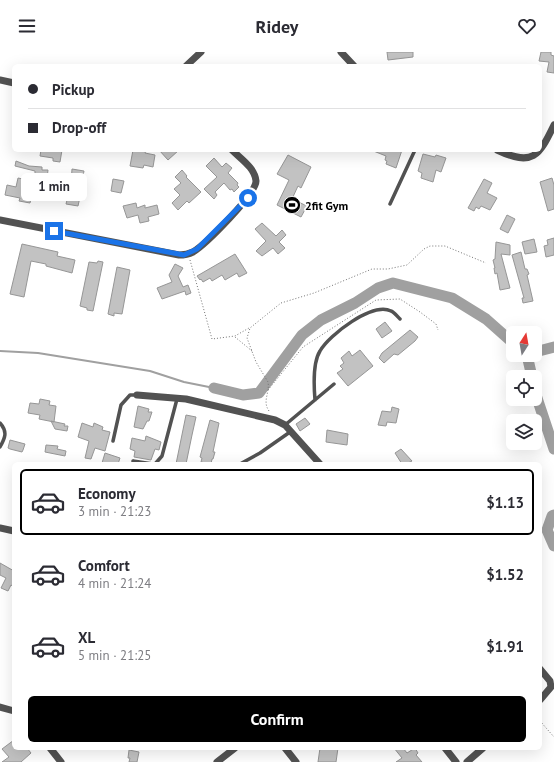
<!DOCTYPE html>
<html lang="en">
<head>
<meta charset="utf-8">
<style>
	body { margin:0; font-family:"PT Sans",sans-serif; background:#f7f7f7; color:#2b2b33; height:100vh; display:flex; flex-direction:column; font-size:15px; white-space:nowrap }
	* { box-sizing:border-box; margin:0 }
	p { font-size:13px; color:#7c7c81 }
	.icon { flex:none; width:22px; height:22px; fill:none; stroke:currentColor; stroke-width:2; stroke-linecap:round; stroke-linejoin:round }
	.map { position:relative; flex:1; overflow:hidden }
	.panel { position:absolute; left:12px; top:410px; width:530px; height:288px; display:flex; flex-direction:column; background:#fff; border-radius:6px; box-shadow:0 4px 16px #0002 }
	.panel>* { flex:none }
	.banner { position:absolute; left:12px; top:12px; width:530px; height:88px; border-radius:6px; box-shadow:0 4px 16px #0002; display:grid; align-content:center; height:88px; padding:0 16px; background:#fff }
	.needle { width:26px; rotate:11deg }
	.fabs { position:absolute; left:506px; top:274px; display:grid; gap:8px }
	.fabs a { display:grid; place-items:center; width:36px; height:36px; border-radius:6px; background:#fff; box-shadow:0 4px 16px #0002; font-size:20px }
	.end { position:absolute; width:18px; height:18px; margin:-9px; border:5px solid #1a73e8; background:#fff; box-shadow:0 0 0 2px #fff }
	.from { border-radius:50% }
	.bubble { position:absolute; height:28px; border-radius:6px; background:#fff; box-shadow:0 4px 16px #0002; font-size:13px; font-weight:800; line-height:28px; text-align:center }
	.banner b { display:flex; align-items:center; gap:14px; height:38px; font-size:15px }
	.banner b+b { border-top:1px solid #e1e1e2 }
	.banner i { width:10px; height:10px; background:#2b2b33 }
	ul { padding:7px 0 0; list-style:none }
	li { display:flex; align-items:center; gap:12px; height:66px; margin:0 8px 6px; padding:0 8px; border:2px solid transparent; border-radius:6px }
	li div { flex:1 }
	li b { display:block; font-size:15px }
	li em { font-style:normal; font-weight:800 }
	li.on { border-color:#000 }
	li>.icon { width:36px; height:36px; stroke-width:1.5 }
	.button { display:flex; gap:8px; margin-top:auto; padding:8px 16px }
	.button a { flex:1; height:46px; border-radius:6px; background:#000; color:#fff; font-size:16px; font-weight:800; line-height:46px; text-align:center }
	header { display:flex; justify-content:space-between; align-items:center; height:52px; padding:0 16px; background:#fff; font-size:18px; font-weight:800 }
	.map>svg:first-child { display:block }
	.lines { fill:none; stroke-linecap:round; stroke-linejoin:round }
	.stream { stroke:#a0a0a0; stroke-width:2 }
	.river { stroke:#a0a0a0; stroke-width:11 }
	.building { fill:#c2c2c2; stroke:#969696 }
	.path { stroke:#747474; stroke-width:1; stroke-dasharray:1 2; stroke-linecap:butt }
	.service { stroke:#525252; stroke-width:3.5 }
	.minor { stroke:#525252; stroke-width:7 }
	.route { stroke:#1a73e8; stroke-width:5 }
	.labels { text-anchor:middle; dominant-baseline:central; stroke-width:3.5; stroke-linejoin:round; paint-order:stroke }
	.poi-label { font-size:12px; font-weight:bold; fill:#000; stroke:#fff; text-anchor:start }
</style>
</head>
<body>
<header><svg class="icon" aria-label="menu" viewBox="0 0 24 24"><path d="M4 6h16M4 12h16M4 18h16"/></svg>Ridey<svg class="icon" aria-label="heart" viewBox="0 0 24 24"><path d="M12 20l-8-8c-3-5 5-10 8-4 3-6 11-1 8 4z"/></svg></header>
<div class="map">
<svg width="554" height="710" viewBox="0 0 554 710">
	<rect width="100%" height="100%" fill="#fff"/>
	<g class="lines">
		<!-- stream -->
		<path class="stream" d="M0,299L38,301L150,319L184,330L214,336"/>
		<!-- river -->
		<path class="river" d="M535,300L554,295
			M527,303L532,325
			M214,336L243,343L259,341L302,283L321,268L355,251L378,236L393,231L452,246L486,267L513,291
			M535,340L554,397
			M554,463L552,464L547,478L554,494"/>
	</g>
	<!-- building -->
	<path class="building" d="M387,0H413V5L388,8Z
		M541,0H551V3L554,4V21L547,20L549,10L539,9Z
		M41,98H62L60,110L53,109V106L40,104Z
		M133,98H146L145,101L155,103L153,115L144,113L143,116L130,114Z
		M159,98H179L168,108Z
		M371,98H402L396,116L386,112L387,109L385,108L386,104Z
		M423,102L435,105L436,103L446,106L441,120L436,118L433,130L421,126L422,121L418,119Z
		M288,103L311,115L301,136L298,134L292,147L307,154L301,165L277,153L289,128L277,122Z
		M214,106L222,115L226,111L232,116L228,121L238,131L237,133L239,135L234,140L232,137L230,138L224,131L215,140L217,143L214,147L204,137L217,125L206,114Z
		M16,109L29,114L42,115V118H48L47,127L35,126V119L15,114Z
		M72,117L84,119L83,124H81L79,136H82L78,154L66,152L68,144L57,142L59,131L71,132Z
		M182,118L187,124L186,125L201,140L189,151L187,149L178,158L172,151L180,143L174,137L181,131L175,125Z
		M18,126L32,129L30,138H33L30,151L19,149L20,146L5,143L7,133L16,135Z
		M552,126L554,133V157L548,159L540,130Z
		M113,127L124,129L121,141L111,139Z
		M484,127L492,131L487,141L497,146L490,158L481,154L479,157L476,155L474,159L468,156Z
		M136,151L137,156L145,153V156L157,153L159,162L148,165L149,169L140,171L138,163L127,166L123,154Z
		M507,163L515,167L508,181L500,177Z
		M262,171L276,184L282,178L286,183L279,190L285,196L278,202L273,196L262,204L256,199L266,189L255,177Z
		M554,186V203L546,205L544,194L548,193L547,188Z
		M534,187L537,200L525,202L522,190Z
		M496,190L510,193V203L501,202L510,236L500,238L497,221L495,222L494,216H495L493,208L495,207Z
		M22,192L58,200L57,204L75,208L72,221L46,214V212L31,209L24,245L10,242Z
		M521,200L525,217H527L529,222L527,223L533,249L523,251L522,246H524L512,203Z
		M235,202L247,221L239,225L237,221L225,228L222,223L212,229L210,226L203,230L201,227L200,228L197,224Z
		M98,209L103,210L93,259L87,258V256L80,254L89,210L97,211Z
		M175,212L183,216L178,224L183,235L188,233L191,241L186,243L185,239L162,247L157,236L172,230L169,223Z
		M117,215L130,218L122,262L114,261V264L108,262Z
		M385,270L392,279L382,286L376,277Z
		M410,278L418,285L415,289L398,303L394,302L384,311L379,306L382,301Z
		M360,298L373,314L348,334L337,321L343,317L340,314L344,311L341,306L349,299L352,304Z
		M40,347L50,349L49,353L56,354L54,370L39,367L40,363L28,361L30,351L39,352Z
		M138,354L149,357L148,360H152L149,369H147L143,377L134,375Z
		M392,355L399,357L396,371L387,370L386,374L378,373L382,359L391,360Z
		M186,363L196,365L192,383L186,412H176Z
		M305,366L310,372L300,379L296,372Z
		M210,368L219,371L213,400H215L213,407H212L211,412L201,410L202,406L200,405Z
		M51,369L65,372L64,374H68L67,379L55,377Z
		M82,371L93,375L94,371L103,375L102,378L110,380L105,399L95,396L91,407L85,406L89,389L78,385Z
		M327,378L348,382L347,393L326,390Z
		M146,384L161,390L159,398L155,397L151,408L134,405L135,399L130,397L132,386L145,389Z
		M10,388L25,392L23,398L22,400L10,397L8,396Z
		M46,393L58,394L57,397L66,399L65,404L45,400Z
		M401,397L412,409L406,412H402L395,401Z
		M105,401L120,406L118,412L102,411Z
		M0,511L14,519V535L11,533L8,539L1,536L6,526L0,523Z
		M14,688V696H27L31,701L21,710H2L9,705L2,697Z
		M320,696H338L336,710H318Z
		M394,696H403L407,701L415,696L418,701L416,703L422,710H396L402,706Z
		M129,698L139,700L137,710H129L130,706H128Z"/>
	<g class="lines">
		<!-- path -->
		<path class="path" d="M190,208L212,287L235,284L249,276
			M235,285L252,299
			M268,338L303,295L376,248L400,247L420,260L436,272L438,278
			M269,359C262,349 270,341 268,330L256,310L247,286L250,276L281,251L314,241L372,217H388L407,213L424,197L430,194H445L486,211
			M540,669L554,685"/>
		<!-- service -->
		<path class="service" d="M390,152L415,98
			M315,348C314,336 313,310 320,299C329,283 372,250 391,259C394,260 398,265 400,267
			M0,371C8,380 5,386 0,395
			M285,373L334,332
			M113,389L121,353L130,343H137
			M136,410L133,409L153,412
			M155,412L162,404L177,347
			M240,412L260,401L290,380"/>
		<!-- minor -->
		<path class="minor" d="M341,0L354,14
			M186,14L201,0
			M0,28L14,31
			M497,98C533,115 539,104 554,73
			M0,168L179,203C184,203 189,202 193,200C206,192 256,142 256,129C255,116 241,107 232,98
			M137,343L186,347L275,368L285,373L320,412
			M0,476L14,479
			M540,617L550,629L551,635L540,648
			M0,655L14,659
			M50,696L61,710
			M285,696L296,710
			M445,696L456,710
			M217,710L235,696
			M467,710L483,696"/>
	</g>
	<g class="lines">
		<!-- route -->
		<path class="route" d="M54,179L184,203L197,197L248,146"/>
	</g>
	<!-- icons -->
	<defs>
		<symbol id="stadium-disc" viewBox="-11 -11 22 22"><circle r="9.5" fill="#000" stroke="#fff"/><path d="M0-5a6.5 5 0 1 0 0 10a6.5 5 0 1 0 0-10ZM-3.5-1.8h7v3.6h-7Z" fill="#fff"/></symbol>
	</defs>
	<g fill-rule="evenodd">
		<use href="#stadium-disc" x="282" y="143" width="20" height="20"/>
	</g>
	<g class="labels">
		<!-- poi labels -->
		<g class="poi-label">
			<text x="305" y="153">2fit Gym</text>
		</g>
	</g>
</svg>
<div class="fabs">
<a><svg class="needle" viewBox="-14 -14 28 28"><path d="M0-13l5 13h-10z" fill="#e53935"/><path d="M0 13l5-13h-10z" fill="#7c7c81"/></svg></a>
<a><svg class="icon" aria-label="locate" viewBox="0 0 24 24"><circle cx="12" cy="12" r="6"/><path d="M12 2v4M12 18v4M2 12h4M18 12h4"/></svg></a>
<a><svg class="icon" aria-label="layers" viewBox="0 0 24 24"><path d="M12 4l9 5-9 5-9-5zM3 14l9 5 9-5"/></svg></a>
</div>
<i class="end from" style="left:248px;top:146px"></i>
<i class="end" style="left:54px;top:179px"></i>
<div class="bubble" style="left:21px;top:121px;width:66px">1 min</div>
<div class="banner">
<b><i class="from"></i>Pickup</b>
<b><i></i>Drop-off</b>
</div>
<section class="panel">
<ul>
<li class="on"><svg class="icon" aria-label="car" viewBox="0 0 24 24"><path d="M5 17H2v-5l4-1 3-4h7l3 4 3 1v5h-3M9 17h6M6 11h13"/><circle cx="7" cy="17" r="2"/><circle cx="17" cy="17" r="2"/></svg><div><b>Economy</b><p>3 min · 21:23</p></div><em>$1.13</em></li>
<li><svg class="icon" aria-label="car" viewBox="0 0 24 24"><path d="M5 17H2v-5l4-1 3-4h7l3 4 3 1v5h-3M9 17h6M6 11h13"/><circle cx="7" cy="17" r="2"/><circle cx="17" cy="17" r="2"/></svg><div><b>Comfort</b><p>4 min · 21:24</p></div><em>$1.52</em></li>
<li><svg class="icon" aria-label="car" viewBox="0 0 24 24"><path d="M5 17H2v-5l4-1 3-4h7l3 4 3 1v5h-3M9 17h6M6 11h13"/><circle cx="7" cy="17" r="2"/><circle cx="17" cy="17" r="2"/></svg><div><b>XL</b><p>5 min · 21:25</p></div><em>$1.91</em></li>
</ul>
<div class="button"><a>Confirm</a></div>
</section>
</div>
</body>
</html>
